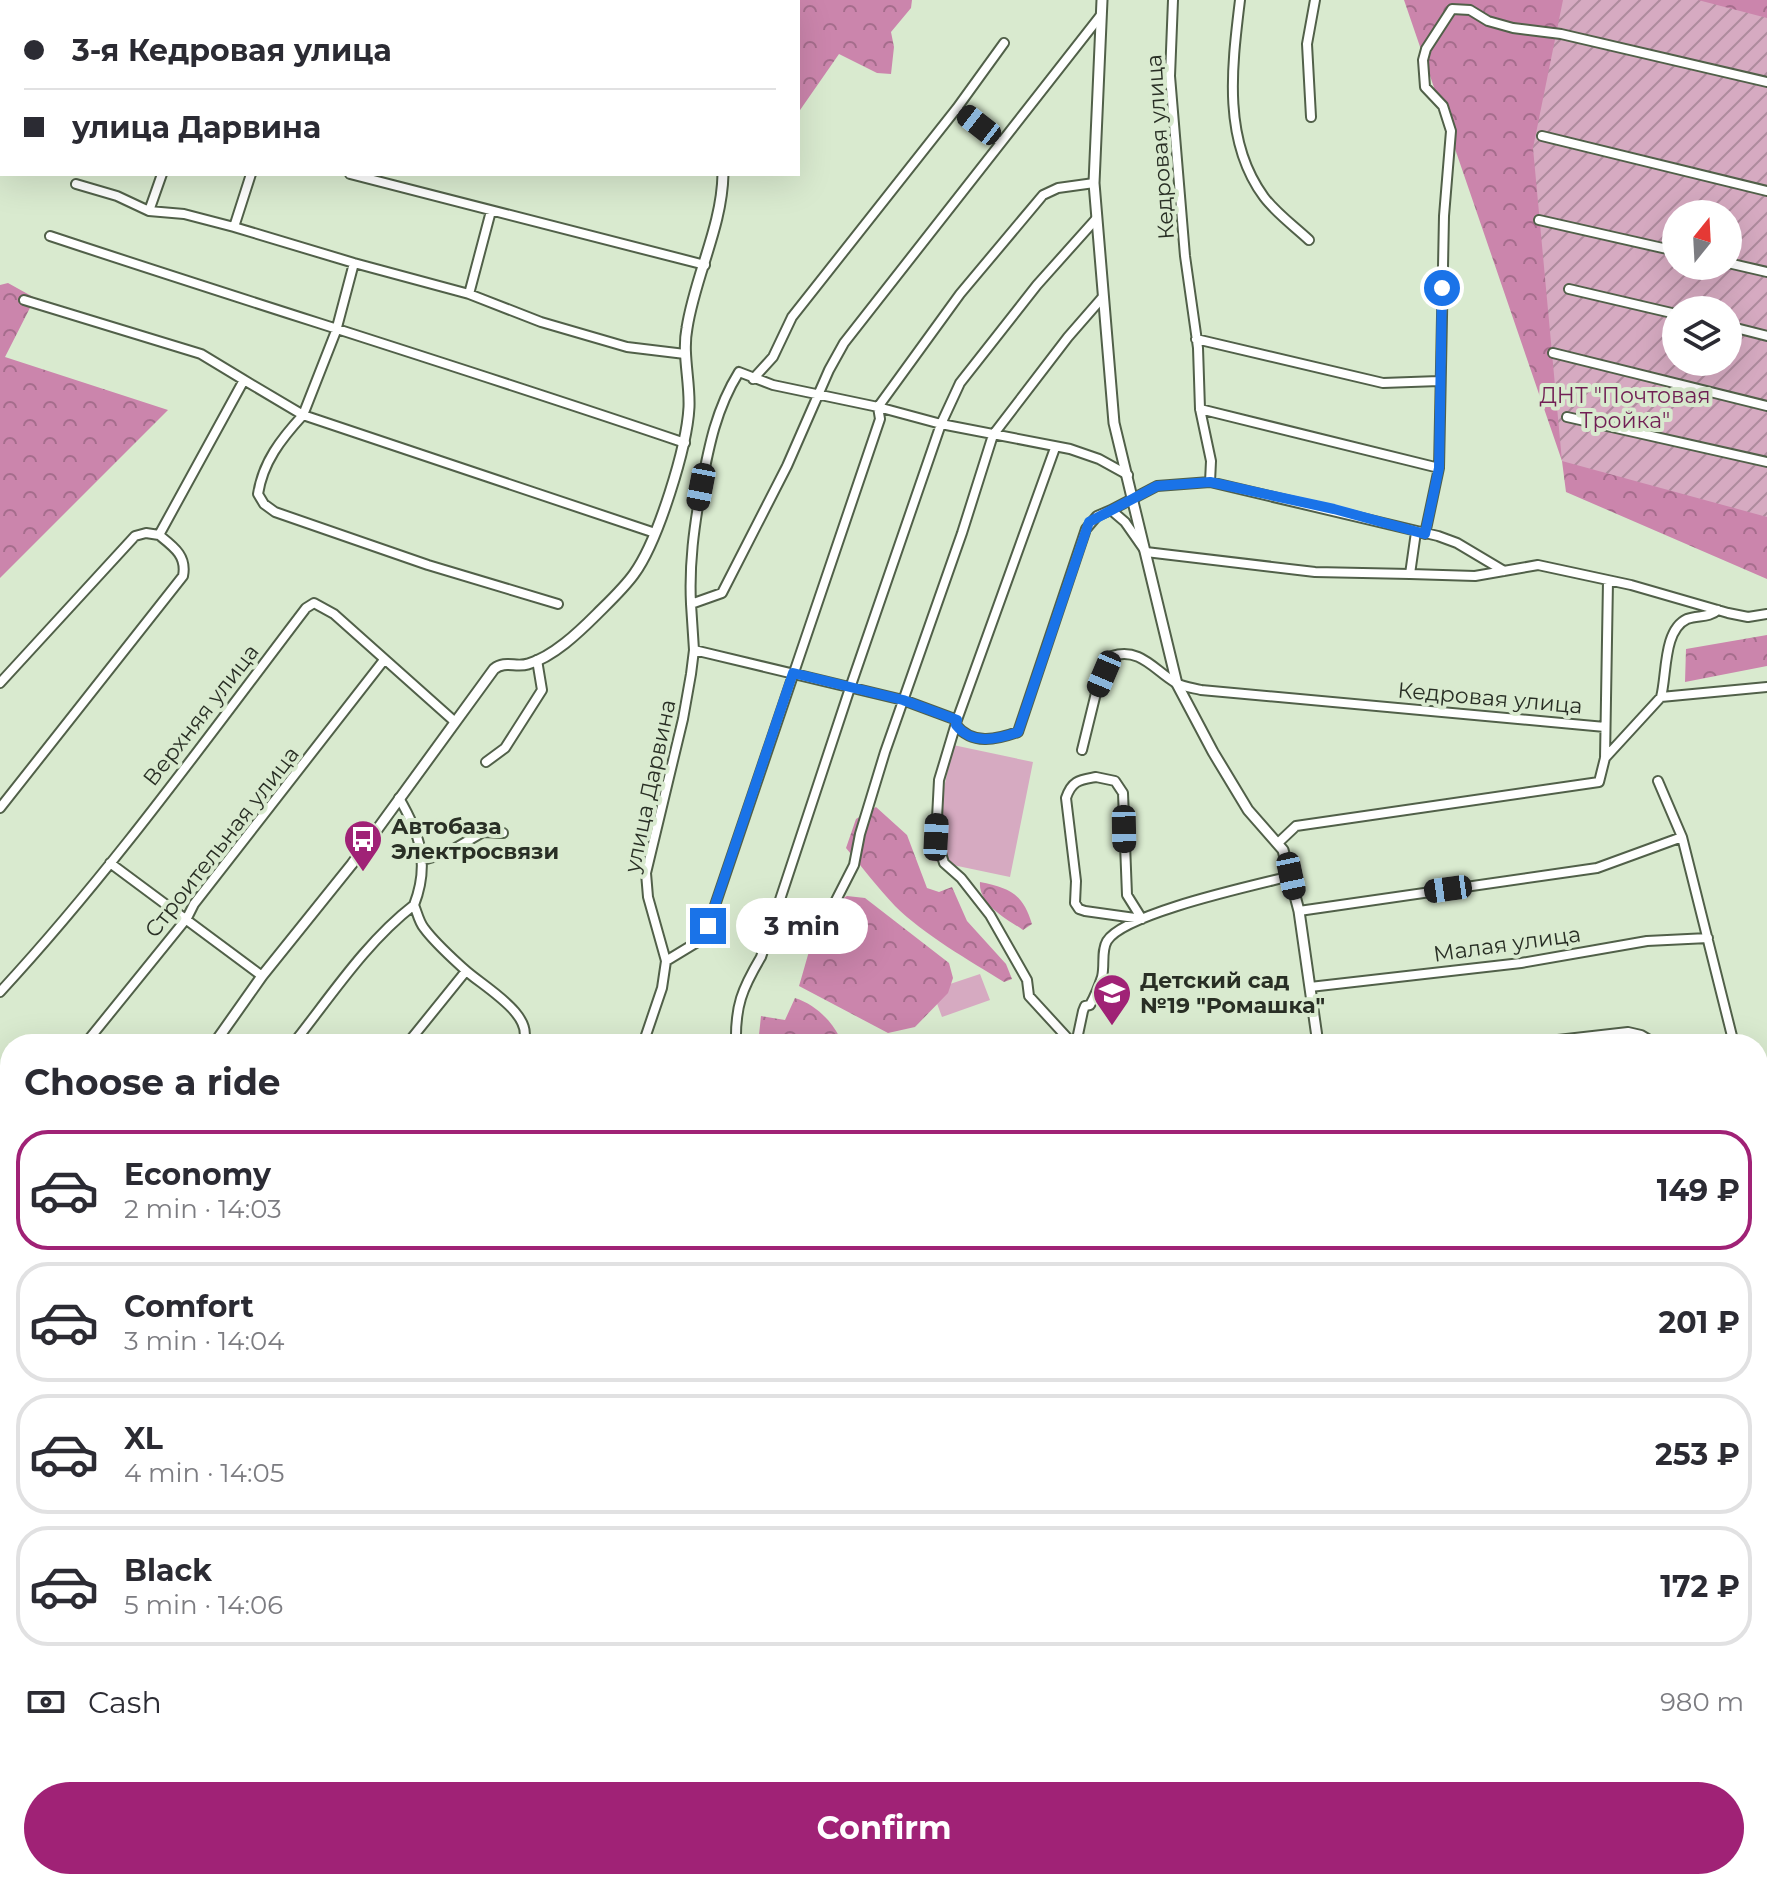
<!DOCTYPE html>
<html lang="en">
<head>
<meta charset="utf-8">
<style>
	body { margin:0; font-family:Montserrat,sans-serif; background:#f7f7f7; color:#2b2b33; height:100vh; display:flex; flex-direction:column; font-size:30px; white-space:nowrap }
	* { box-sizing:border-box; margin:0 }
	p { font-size:26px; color:#7c7c81 }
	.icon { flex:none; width:44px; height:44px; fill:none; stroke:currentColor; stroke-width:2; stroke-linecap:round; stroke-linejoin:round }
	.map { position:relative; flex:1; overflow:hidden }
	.sheet { position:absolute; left:0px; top:1034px; width:1768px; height:856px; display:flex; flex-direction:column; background:#fff; border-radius:32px 32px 0 0; box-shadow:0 8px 32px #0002 }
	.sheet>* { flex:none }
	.top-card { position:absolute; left:0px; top:0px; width:800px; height:176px; box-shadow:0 8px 32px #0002; display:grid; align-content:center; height:176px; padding:0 24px; background:#fff }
	.needle { width:52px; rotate:18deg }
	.controls { position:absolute; left:1662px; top:200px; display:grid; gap:16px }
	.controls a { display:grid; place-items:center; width:80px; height:80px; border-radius:50%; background:#fff; box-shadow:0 8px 32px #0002; font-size:40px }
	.end { position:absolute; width:36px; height:36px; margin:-18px; border:10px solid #1a73e8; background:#fff; box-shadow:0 0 0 4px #fff }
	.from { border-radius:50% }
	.bubble { position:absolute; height:56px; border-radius:28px; background:#fff; box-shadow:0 8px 32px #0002; font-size:26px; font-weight:700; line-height:56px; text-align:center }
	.car { position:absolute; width:24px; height:48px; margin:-24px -12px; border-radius:10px; box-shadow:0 0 6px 2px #0007; background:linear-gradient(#222 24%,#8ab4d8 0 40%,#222 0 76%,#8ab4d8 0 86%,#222 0) }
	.top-card b { display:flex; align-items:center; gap:28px; height:76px; font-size:30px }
	.top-card b+b { border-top:2px solid #e1e1e2 }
	.top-card i { width:20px; height:20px; background:#2b2b33 }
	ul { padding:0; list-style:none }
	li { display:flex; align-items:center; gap:24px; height:120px; margin:0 16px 12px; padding:0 8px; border:4px solid #e1e1e2; border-radius:32px }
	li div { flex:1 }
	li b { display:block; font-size:30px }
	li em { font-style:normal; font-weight:700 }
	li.on { border-color:#a02276 }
	li>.icon { width:72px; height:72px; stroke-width:1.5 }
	h2 { padding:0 24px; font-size:36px; line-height:96px }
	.pay { display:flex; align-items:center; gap:20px; height:88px; padding:0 24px; font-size:30px }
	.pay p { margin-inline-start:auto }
	.button { display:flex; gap:16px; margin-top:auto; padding:16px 24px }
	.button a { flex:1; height:92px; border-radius:48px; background:#a02276; color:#fff; font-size:32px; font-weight:700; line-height:92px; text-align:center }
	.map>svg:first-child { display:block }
	.grass { fill:#d6aac1 }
	.forest { fill:url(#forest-crowns); fill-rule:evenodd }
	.garden { fill:url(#garden-furrows); fill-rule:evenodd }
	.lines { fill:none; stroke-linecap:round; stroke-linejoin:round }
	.minor-casing { stroke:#516049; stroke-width:12 }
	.tertiary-casing { stroke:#516049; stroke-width:13 }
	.minor { stroke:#fff; stroke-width:8 }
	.tertiary { stroke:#fff; stroke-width:9 }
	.route { stroke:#1a73e8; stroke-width:10 }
	.labels { text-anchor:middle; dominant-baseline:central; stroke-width:8; stroke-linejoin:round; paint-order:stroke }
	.street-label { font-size:22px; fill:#292f25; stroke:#d9eacf }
	.park-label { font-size:22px; fill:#711f54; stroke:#d9eacf }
	.poi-label { font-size:22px; font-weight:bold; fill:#292f25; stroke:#d9eacf; text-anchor:start }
</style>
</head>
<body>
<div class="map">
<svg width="1767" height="1890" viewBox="0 0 1767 1890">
	<defs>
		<pattern id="forest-crowns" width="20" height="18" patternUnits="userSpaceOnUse" patternTransform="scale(2)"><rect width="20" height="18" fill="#cb85ac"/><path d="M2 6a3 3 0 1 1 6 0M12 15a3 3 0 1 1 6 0" fill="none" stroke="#a56d8c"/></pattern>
		<pattern id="garden-furrows" width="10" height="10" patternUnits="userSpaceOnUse" patternTransform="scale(2)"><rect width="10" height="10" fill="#d6aac1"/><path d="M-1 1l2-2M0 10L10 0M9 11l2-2" fill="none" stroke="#ae8b9d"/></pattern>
	</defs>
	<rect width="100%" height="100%" fill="#d9eacf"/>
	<!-- grass -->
	<path class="grass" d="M953,745L1033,762L1010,877L929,860Z
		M980,974L990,1000L942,1017L932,990Z"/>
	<!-- forest -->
	<path class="forest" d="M784,0H912L911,8L891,32L894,47L891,74L877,73L839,54L798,113V2Z
		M1404,0H1767V579L1566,492L1562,461ZM1676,214H1728V266H1676ZM1676,310H1728V362H1676Z
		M8,283L35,298L5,357L168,410L0,578V285Z
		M1767,635V666L1685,682L1686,649Z
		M876,807L907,835L927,888L939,892L952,887L967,921L1006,964L1012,979L1004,982C970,961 923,934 895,906C878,888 862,867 846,848L856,819Z
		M980,882C1010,888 1023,894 1032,924L1023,930C1007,919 978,904 980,882Z
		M847,896L865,898L949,963L953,978L948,993L915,1027L888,1033L799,986C809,956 815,910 847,896Z
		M795,998C814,1004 830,1019 839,1036L861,1038L872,1044H758L761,1016L785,1020Z
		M1724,1880C1738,1880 1751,1884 1765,1882L1767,1880V1890H1716Z"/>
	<!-- garden -->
	<path class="garden" d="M1563,0H1698L1767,18V517L1562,461L1533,148ZM1676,214H1728V266H1676ZM1676,310H1728V362H1676Z"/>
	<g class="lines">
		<defs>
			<path id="minor" d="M454,0L460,2
				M1173,0L1170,76L1185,256L1198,348L1200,409L1211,461L1210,482
				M1240,0C1232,66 1222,140 1264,197C1276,213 1294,226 1309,240
				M215,2L216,0
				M374,2L376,0
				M957,108L1000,142
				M1311,117L1307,44L1315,0
				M1542,136L1767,191
				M251,174L234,227L354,263L469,294L541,322L627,347L685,354
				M350,174L705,265
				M1094,183L1058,188L1043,195L960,294L878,407L880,419L708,926L699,941L666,961L648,897L646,873L683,719L691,674L694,650L691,604L722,593L787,466L829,370L844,343L1101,15
				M76,184L117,196L149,211L184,214L234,227
				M149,211L162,174
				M1539,220L1676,251
				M50,236C261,306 474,371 685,443
				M354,263L336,331L303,415L655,533
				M1728,263L1767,272
				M1569,289L1676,314
				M469,294L491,211
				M1728,326L1767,336
				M1196,339L1383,383L1439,381
				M1553,353L1767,406
				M753,379L773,357L792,317L957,108L1004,43
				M244,380L303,415C281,439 263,462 258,494L264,504L275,512L428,565L558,604
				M1200,409L1439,468
				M1567,417L1767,462
				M1111,510L1157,486L1210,482L1438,536L1457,543L1504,571
				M1425,534L1439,468L1444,216L1451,131L1443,106L1425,87L1423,60L1426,49L1452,9L1470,10L1488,21L1513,28L1561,34L1767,82
				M1410,574L1475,576L1538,565L1631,585L1728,613L1748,617L1767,614
				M691,604C689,564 694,528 701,488C709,446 716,409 739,372L773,385L878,407L941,424L1070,449L1099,459L1128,475
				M694,650L903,700L957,720L939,780L936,837L944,863L961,878L990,915L1027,980L1029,996L1073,1044
				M0,683L135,536L146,533L159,535L244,380L201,354L24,300
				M1661,697C1667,675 1663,630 1687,619C1698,615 1709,618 1718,610
				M957,720L1055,448
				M956,725C972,745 996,740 1018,732L1086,529L1097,516L1111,510L1125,522L1146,552L1315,572L1410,574L1416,532
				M1082,750L1096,693L1112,656C1140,647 1154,670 1176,683C1183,687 1193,688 1201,690L1605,727
				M1605,758L1661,697L1767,687
				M486,762L505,748L542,690L537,660
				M1096,777L1115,781L1123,793L1127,895L1142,919L1085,911L1079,909L1075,903L1076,881L1066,798C1072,780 1080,780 1096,777Z
				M1658,781L1682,837L1734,1044
				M399,798C420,834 430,864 414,905
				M0,808L183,576C187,556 174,547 159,535
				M1278,843L1296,826L1599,782L1605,758L1608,581
				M423,860L447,853L483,832L503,833
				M110,863L262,976
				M1299,911L1597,868L1682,837
				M830,912L854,865L860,834L885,752L962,533L993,435L1068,337L1102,298
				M1310,987L1521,963L1647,941L1708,938
				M0,992C111,872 207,738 306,608L314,603L334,614L454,721
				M85,1044L187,918L194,904L384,660
				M293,1044C331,996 366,942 414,905C417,912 419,922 424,928C435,943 451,957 464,969C482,986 538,1016 522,1044
				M407,1044L466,971
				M643,1044L662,988L666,961
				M736,1044C735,1006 742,989 761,957L850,688L941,424L960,383L1037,285L1096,219
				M1076,1044L1083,1011L1085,1006L1090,1005C1095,996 1099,986 1102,977C1105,965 1101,951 1107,941C1124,913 1256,885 1291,876
				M1523,1044L1628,1032L1641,1035L1656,1044
				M0,1126L10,1134
				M1758,1139L1767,1176
				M0,1148L10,1136
				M1758,1244L1767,1238
				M1758,1464L1767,1451
				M1758,1518L1767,1524
				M0,1540L10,1528
				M1758,1634L1767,1622
				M0,1648L10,1657
				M1758,1729L1767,1718
				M0,1798L10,1812
				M52,1880L57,1890
				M169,1880L175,1890
				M584,1880L590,1890
				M1083,1880L1089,1890
				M1542,1880L1550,1890
				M210,1890L216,1880
				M335,1890L341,1880
				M416,1890L418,1880
				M593,1890L613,1880
				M672,1890L676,1880
				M774,1890L779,1880
				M992,1890L994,1880
				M1190,1890L1207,1880
				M1319,1890L1327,1880
				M1382,1890L1390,1880
				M1505,1890L1513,1880
				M1629,1890L1638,1880"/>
			<path id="tertiary" d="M1102,0L1094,183L1114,423L1177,684L1213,752L1248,810L1283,850L1299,911L1318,1044
				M214,1044L262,976L352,864L494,669C505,660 516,668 528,664C553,657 579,632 597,614C609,602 624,588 634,574C658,541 687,447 689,407C690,380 682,354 687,328C695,276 722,227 723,174
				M0,1322L10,1309
				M879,1890L880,1880"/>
		</defs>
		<!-- minor casing -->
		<use href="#minor" class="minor-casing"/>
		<!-- tertiary casing -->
		<use href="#tertiary" class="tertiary-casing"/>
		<!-- minor -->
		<use href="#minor" class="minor"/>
		<!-- tertiary -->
		<use href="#tertiary" class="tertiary"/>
	</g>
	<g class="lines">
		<!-- route -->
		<path class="route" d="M708,926L793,673L903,700L957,720L956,725C972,745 996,740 1018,732L1089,522L1157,486L1210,482L1334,509L1425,534L1439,468L1442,288"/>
	</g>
	<!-- icons -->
	<defs>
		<symbol id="bus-pin" viewBox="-11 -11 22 30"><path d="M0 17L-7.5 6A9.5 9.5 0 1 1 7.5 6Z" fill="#a02276" stroke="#d9eacf"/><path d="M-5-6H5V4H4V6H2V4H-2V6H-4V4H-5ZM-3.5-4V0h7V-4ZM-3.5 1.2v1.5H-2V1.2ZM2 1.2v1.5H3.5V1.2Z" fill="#fff"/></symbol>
		<symbol id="school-pin" viewBox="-11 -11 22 30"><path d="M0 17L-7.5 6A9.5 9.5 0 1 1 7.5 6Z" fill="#a02276" stroke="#d9eacf"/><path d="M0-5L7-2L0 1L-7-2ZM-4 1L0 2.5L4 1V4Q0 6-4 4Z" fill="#fff"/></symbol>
	</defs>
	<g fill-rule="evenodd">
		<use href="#bus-pin" x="341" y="817" width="44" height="60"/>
		<use href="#school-pin" x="1090" y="971" width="44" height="60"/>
	</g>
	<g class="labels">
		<!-- street labels -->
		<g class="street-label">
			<text transform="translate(1160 147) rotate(-94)">Кедровая улица</text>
			<text transform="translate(1490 698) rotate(5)">Кедровая улица</text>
			<text transform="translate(201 715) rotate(-52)">Верхняя улица</text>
			<text transform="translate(650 786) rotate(-78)">улица Дарвина</text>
			<text transform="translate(222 842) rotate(-52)">Строительная улица</text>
			<text transform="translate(1507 944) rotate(-8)">Малая улица</text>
		</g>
		<!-- park labels -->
		<g class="park-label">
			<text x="1625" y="395">ДНТ "Почтовая<tspan x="1625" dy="25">Тройка"</tspan></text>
		</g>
		<!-- poi labels -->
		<g class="poi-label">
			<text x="391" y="826">Автобаза<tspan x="391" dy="25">Электросвязи</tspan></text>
			<text x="1140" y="980">Детский сад<tspan x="1140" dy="25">№19 "Ромашка"</tspan></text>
		</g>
	</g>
</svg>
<div class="controls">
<a><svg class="needle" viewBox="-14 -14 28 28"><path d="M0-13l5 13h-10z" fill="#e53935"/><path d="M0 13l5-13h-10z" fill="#7c7c81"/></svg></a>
<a><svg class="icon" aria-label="layers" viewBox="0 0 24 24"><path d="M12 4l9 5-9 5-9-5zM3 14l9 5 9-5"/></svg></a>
</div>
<i class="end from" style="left:1442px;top:288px"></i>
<i class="end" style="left:708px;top:926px"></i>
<div class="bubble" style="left:736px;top:898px;width:132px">3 min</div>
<i class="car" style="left:979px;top:125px;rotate:308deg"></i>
<i class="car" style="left:701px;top:487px;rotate:191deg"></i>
<i class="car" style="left:1104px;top:674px;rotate:203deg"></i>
<i class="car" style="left:1124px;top:829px;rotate:179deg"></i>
<i class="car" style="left:936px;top:837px;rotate:3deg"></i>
<i class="car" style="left:1291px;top:876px;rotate:168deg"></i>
<i class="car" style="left:1448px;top:889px;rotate:262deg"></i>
<div class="top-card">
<b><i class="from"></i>3-я Кедровая улица</b>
<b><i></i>улица Дарвина</b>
</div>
<section class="sheet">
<h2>Choose a ride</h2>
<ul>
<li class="on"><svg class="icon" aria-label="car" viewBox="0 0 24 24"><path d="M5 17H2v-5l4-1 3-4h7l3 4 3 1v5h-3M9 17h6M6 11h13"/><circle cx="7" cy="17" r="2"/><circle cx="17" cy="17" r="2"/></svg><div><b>Economy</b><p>2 min · 14:03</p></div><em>149 ₽</em></li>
<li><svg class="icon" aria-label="car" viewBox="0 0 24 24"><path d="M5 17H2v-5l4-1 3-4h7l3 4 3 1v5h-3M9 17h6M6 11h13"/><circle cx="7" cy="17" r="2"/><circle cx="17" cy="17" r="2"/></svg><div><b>Comfort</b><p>3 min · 14:04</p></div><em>201 ₽</em></li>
<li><svg class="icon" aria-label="car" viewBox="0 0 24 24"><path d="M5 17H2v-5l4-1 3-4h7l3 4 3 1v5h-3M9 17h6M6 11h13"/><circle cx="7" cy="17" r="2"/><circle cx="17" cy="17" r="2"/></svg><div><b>XL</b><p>4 min · 14:05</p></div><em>253 ₽</em></li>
<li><svg class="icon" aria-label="car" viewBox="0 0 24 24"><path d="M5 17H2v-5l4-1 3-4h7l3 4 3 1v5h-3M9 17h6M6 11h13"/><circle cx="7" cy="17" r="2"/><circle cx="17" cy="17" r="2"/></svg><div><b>Black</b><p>5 min · 14:06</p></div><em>172 ₽</em></li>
</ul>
<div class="pay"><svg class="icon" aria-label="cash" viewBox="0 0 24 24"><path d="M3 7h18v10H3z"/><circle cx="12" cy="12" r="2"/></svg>Cash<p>980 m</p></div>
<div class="button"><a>Confirm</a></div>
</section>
</div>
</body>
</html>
